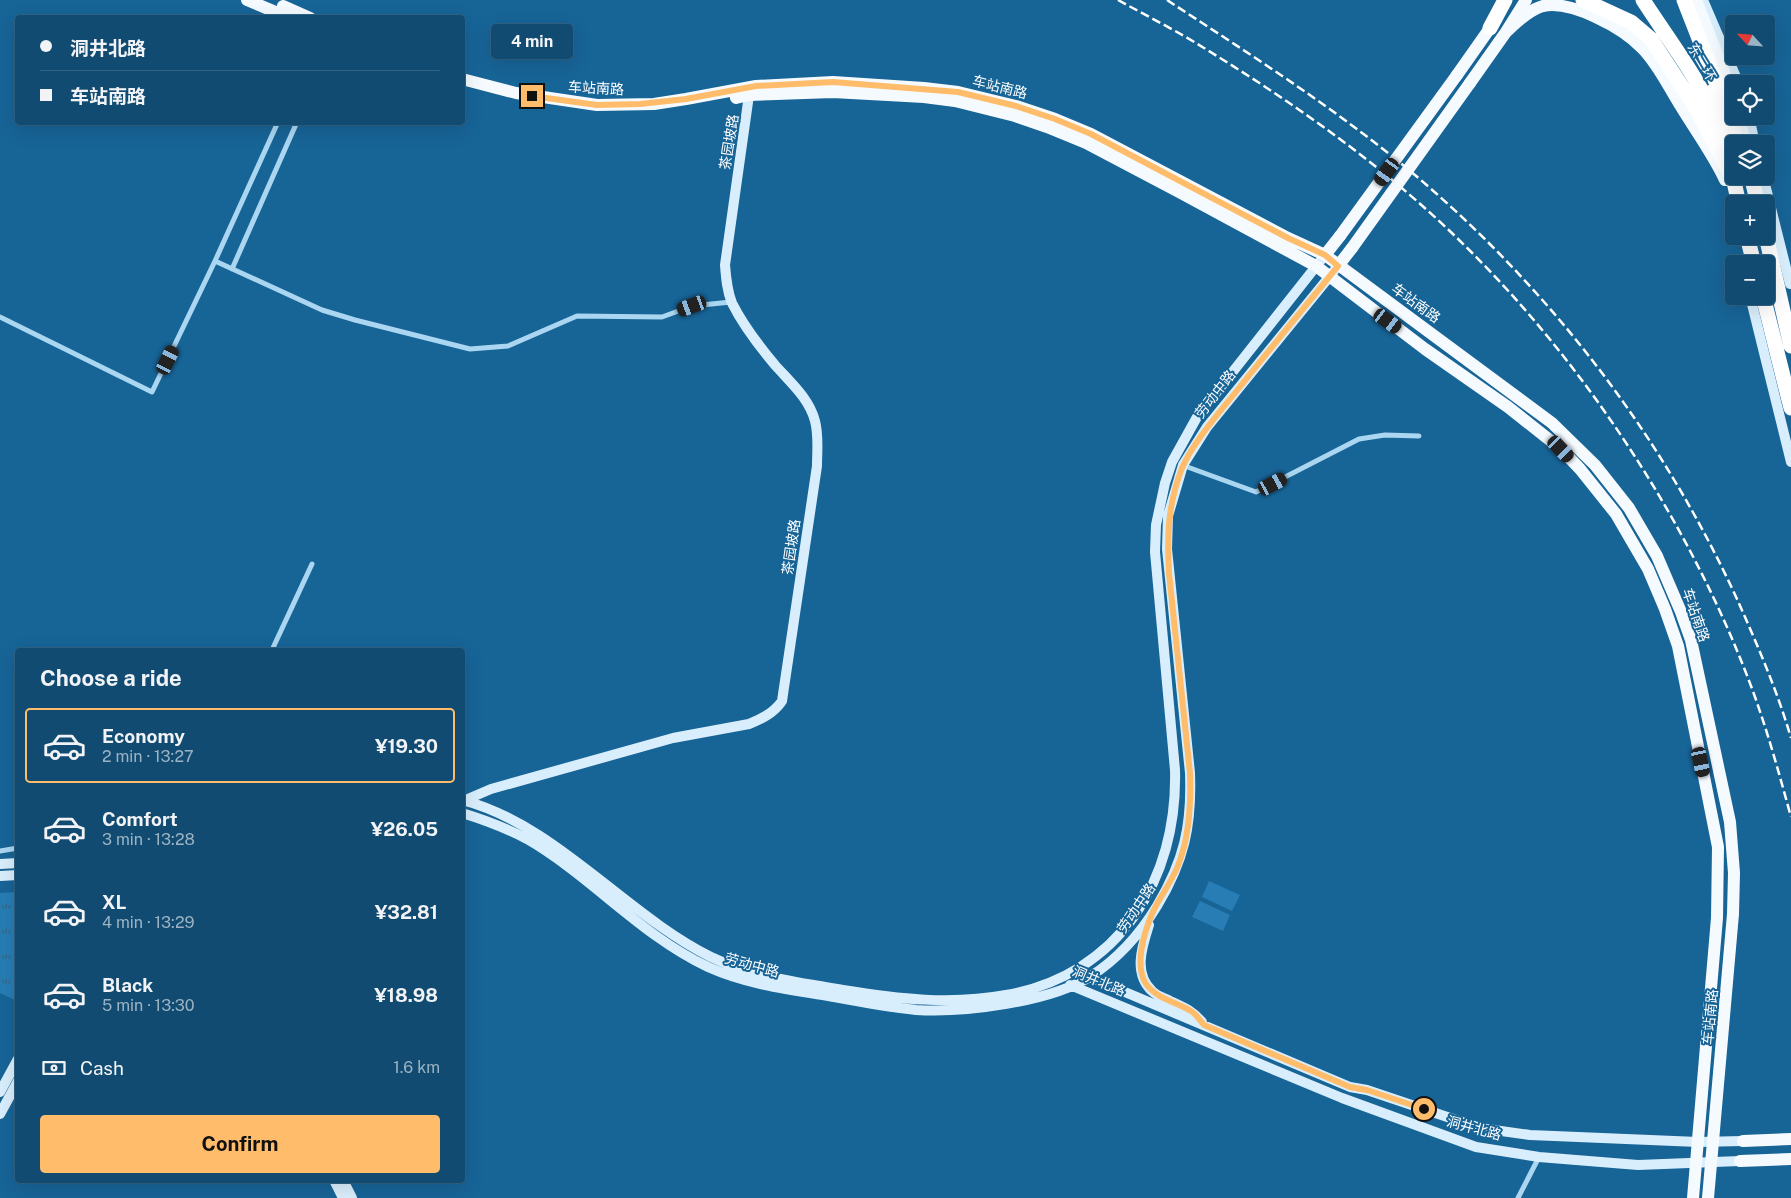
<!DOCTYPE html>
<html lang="en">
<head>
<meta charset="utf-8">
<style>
	body { margin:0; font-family:"Public Sans","Noto Sans SC",sans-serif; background:#1e5579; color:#f1f3f6; height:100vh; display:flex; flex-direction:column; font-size:19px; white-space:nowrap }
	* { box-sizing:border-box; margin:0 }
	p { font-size:16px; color:#9cb3c3 }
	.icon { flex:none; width:28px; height:28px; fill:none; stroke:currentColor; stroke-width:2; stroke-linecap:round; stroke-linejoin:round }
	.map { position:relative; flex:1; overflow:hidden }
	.side { position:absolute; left:15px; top:648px; width:450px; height:535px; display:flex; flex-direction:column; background:#114b71; border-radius:5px; box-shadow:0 5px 20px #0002,0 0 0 1px #306384 }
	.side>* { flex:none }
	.hud { position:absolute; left:15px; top:15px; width:450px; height:110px; border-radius:5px; box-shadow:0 5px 20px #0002,0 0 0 1px #306384; display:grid; align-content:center; height:110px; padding:0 25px; background:#114b71 }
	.needle { width:32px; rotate:296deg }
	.controls { position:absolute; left:1725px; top:15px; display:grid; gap:10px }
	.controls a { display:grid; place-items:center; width:50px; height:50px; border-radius:5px; background:#114b71; box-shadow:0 5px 20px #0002,0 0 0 1px #306384; font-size:25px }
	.end { position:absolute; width:22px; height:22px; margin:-11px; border:6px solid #ffbc6b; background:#111; box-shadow:0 0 0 2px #111 }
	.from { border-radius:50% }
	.bubble { position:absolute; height:35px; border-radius:5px; background:#114b71; box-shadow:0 5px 20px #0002,0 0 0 1px #306384; font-size:16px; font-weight:700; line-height:35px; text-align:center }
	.car { position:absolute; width:15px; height:30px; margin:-15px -8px; border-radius:6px; box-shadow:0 0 4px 1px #0007; background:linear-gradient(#222 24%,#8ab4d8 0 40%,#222 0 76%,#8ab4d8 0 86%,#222 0) }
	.hud b { display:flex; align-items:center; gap:18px; height:48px; font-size:19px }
	.hud b+b { border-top:1px solid #306384 }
	.hud i { width:12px; height:12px; background:#f1f3f6 }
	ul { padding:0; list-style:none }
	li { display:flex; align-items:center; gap:15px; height:75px; margin:0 10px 8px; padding:0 15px; border:2px solid transparent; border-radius:5px }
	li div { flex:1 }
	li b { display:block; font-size:19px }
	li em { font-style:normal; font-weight:700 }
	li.current { border-color:#ffbc6b }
	li>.icon { width:45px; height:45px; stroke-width:1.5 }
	h2 { padding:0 25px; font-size:22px; line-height:60px }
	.pay { display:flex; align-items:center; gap:12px; height:55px; padding:0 25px; font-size:19px }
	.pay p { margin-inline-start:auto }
	.cta { display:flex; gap:10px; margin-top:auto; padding:10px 25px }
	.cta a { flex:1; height:58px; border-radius:5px; background:#ffbc6b; color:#111; font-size:20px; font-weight:700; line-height:58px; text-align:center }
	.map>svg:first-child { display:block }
	.grass { fill:url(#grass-tufts) }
	.pitch { fill:#277db4 }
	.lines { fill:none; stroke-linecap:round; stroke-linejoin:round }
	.street { stroke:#abd6f1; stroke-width:5 }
	.secondary { stroke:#d9eefc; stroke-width:10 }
	.primary { stroke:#f5faff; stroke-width:12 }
	.highway { stroke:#fff; stroke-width:15 }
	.rail { stroke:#fff; stroke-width:2.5; stroke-dasharray:9 4; stroke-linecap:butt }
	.primary-bridge { stroke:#f5faff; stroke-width:12 }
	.route { stroke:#ffbc6b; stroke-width:6 }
	.labels { text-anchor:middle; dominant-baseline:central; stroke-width:4; stroke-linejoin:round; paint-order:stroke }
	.street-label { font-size:14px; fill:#fff; stroke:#176497 }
</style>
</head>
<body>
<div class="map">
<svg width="1791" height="1198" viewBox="0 0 1791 1198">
	<defs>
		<pattern id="grass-tufts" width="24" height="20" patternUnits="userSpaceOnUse" patternTransform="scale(1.25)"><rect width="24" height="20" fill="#277db4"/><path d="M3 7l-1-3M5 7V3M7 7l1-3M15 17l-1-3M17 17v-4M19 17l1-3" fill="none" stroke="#386785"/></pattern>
	</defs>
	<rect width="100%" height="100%" fill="#176497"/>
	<!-- grass -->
	<path class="grass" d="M17,892H18L17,1001L0,993V893Z"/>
	<!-- pitch -->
	<path class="pitch" d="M1209,881L1240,895L1232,911L1202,897Z
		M1200,901L1230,915L1223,931L1192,917Z"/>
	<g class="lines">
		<!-- street -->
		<path class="street" d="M215,261L322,310L355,320L470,349L508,346L577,316L662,317L692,306L731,302
			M232,269L297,122
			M0,317L152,392L215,261L278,122
			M1182,465L1256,492L1359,439L1385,435L1419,436
			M272,650L312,564
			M0,851L18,848
			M1518,1198L1539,1157"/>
		<!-- secondary -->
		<path class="secondary" d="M1703,0L1739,84
			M1749,116L1755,144
			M1763,176L1790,284
			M1750,296L1791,462
			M462,800C555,824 626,915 711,957C753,977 798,982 843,990C897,999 952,1005 1006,995C1119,975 1178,880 1175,770L1155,552L1156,525L1165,483L1172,462L1197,417L1325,255
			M463,801L491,789L673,738L749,724C762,719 774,713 782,701L817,466C817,451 819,436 815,421C809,398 790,382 775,365C759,346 743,325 732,303C727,291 726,278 725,265L750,88
			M462,813C485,820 506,828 527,839C591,876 640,935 708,967C748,985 791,990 834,997C861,1002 889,1007 916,1010C964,1013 1051,1002 1091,976C1119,958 1140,934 1157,906C1184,861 1192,826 1190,773L1167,549L1168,516L1183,465L1207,427L1334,271
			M0,864L18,863
			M0,876L18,875
			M1149,925C1142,947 1133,973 1152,991C1157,996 1164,998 1170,1001C1183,1007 1193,1011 1202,1022
			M1087,976L1350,1087L1367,1090L1480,1128L1530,1135L1698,1142L1743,1141
			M1070,985L1342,1098L1476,1147L1539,1157L1638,1165L1740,1161
			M0,1092L18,1059
			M0,1114L18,1081
			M334,1180L343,1198
			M343,1180L352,1198"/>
		<!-- primary -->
		<path class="primary" d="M247,0L290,18
			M1696,0L1734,98
			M283,6L310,18
			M1506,32C1517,22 1529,10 1543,6C1572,0 1623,28 1642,48C1658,64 1668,86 1680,105C1695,130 1713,154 1725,180
			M1457,75L1495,21
			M462,79L516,93L597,105L654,104L686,99L756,86L833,82L924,88L958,92L1016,106L1055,119L1091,134L1288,238L1325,255L1552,423L1595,465L1629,508L1657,556L1681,612L1691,640L1730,822L1734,873L1733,914L1708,1198
			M1470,83L1506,32L1526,0
			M736,98L749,95L833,92L924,97L955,101L1015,116L1047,127L1086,143L1179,192L1316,266L1425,349L1508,407L1561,449L1580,469L1616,514L1648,569L1665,609L1678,646L1718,847L1717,918L1693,1198
			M1739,116L1745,144
			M1325,255L1340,236
			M1338,266L1352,248
			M1743,1141L1791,1139
			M1740,1161L1791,1159"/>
		<!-- highway -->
		<path class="highway" d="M1583,0L1631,22L1651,39L1696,108L1734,181
			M1643,0C1670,42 1702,82 1720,129C1729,153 1733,179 1739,204
			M1684,0L1723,100
			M1490,28L1505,0
			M1713,91L1739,144
			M1751,176L1758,204
			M1747,236L1754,264
			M1766,236L1791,346
			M1763,296L1791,408"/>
		<!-- rail -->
		<path class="rail" d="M1118,0C1147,16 1177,31 1204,48C1279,94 1352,144 1418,202C1562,328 1684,507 1751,686C1767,729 1779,773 1791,817
			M1167,0C1257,59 1349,117 1430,188C1560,302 1665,442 1737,599C1757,644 1777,690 1791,738"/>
		<!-- primary-bridge -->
		<path class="primary-bridge" d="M1340,236L1457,75
			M1352,248L1470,83"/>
	</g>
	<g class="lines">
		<!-- route -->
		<path class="route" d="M532,96L597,105L640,104L686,99L756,86L833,82L958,92L1016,106L1055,119L1091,134L1288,238L1325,255L1338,266C1304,308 1269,350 1235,393C1218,414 1192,444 1182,468C1168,504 1167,534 1169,573L1190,773C1191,802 1190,832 1180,860C1174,880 1160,895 1152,914C1144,933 1134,965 1146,984C1157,999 1176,1002 1191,1011C1196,1014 1200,1020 1204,1025L1350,1087L1367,1090L1424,1109"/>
	</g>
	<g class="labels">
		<!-- street labels -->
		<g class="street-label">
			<text transform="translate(1702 62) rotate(59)">东二环</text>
			<text transform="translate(1000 87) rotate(14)">车站南路</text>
			<text transform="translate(596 88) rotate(3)">车站南路</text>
			<text transform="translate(729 142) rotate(-81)">茶园坡路</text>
			<text transform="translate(1416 303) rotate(36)">车站南路</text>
			<text transform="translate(1215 394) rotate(-52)">劳动中路</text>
			<text transform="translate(791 547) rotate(-82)">茶园坡路</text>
			<text transform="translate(1696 615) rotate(71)">车站南路</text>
			<text transform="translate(1136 908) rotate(-56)">劳动中路</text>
			<text transform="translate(752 965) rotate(15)">劳动中路</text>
			<text transform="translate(1099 981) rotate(23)">洞井北路</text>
			<text transform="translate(1710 1017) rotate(-85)">车站南路</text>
			<text transform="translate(1474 1128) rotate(15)">洞井北路</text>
		</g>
	</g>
</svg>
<div class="controls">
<a><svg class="needle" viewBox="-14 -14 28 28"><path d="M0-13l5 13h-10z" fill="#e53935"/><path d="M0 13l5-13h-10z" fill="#9cb3c3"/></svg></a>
<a><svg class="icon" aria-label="locate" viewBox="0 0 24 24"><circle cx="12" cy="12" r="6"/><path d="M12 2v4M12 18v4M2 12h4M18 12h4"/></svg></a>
<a><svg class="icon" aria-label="layers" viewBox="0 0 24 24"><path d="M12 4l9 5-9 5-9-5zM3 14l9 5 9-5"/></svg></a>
<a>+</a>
<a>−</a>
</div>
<i class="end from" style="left:1424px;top:1109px"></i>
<i class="end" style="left:532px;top:96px"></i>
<div class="bubble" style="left:491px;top:24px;width:82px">4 min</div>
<i class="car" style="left:1387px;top:172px;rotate:216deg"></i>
<i class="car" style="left:692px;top:306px;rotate:250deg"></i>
<i class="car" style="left:1388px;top:321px;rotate:126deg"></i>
<i class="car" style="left:168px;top:360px;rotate:26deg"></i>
<i class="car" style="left:1561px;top:449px;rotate:136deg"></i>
<i class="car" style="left:1273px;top:484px;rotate:62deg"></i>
<i class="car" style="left:1701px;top:762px;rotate:168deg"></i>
<div class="hud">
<b><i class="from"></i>洞井北路</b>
<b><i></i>车站南路</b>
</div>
<section class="side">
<h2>Choose a ride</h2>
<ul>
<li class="current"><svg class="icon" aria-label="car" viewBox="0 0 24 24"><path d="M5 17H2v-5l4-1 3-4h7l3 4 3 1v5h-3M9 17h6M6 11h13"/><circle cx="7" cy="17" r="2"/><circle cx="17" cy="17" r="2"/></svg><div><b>Economy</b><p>2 min · 13:27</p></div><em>¥19.30</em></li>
<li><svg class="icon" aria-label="car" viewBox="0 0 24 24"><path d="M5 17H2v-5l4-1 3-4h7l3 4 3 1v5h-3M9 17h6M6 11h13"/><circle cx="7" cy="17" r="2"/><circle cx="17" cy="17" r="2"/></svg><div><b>Comfort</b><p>3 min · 13:28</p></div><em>¥26.05</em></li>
<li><svg class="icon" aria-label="car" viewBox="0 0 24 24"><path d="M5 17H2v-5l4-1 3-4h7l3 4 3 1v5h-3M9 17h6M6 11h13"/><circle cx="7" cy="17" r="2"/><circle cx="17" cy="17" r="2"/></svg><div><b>XL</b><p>4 min · 13:29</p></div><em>¥32.81</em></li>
<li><svg class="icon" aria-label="car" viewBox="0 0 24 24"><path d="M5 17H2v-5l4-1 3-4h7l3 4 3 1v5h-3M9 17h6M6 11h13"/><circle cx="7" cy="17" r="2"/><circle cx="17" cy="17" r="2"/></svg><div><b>Black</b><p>5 min · 13:30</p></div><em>¥18.98</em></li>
</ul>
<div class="pay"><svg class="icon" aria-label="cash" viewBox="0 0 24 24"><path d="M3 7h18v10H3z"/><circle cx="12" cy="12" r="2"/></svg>Cash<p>1.6 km</p></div>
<div class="cta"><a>Confirm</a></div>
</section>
</div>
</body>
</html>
